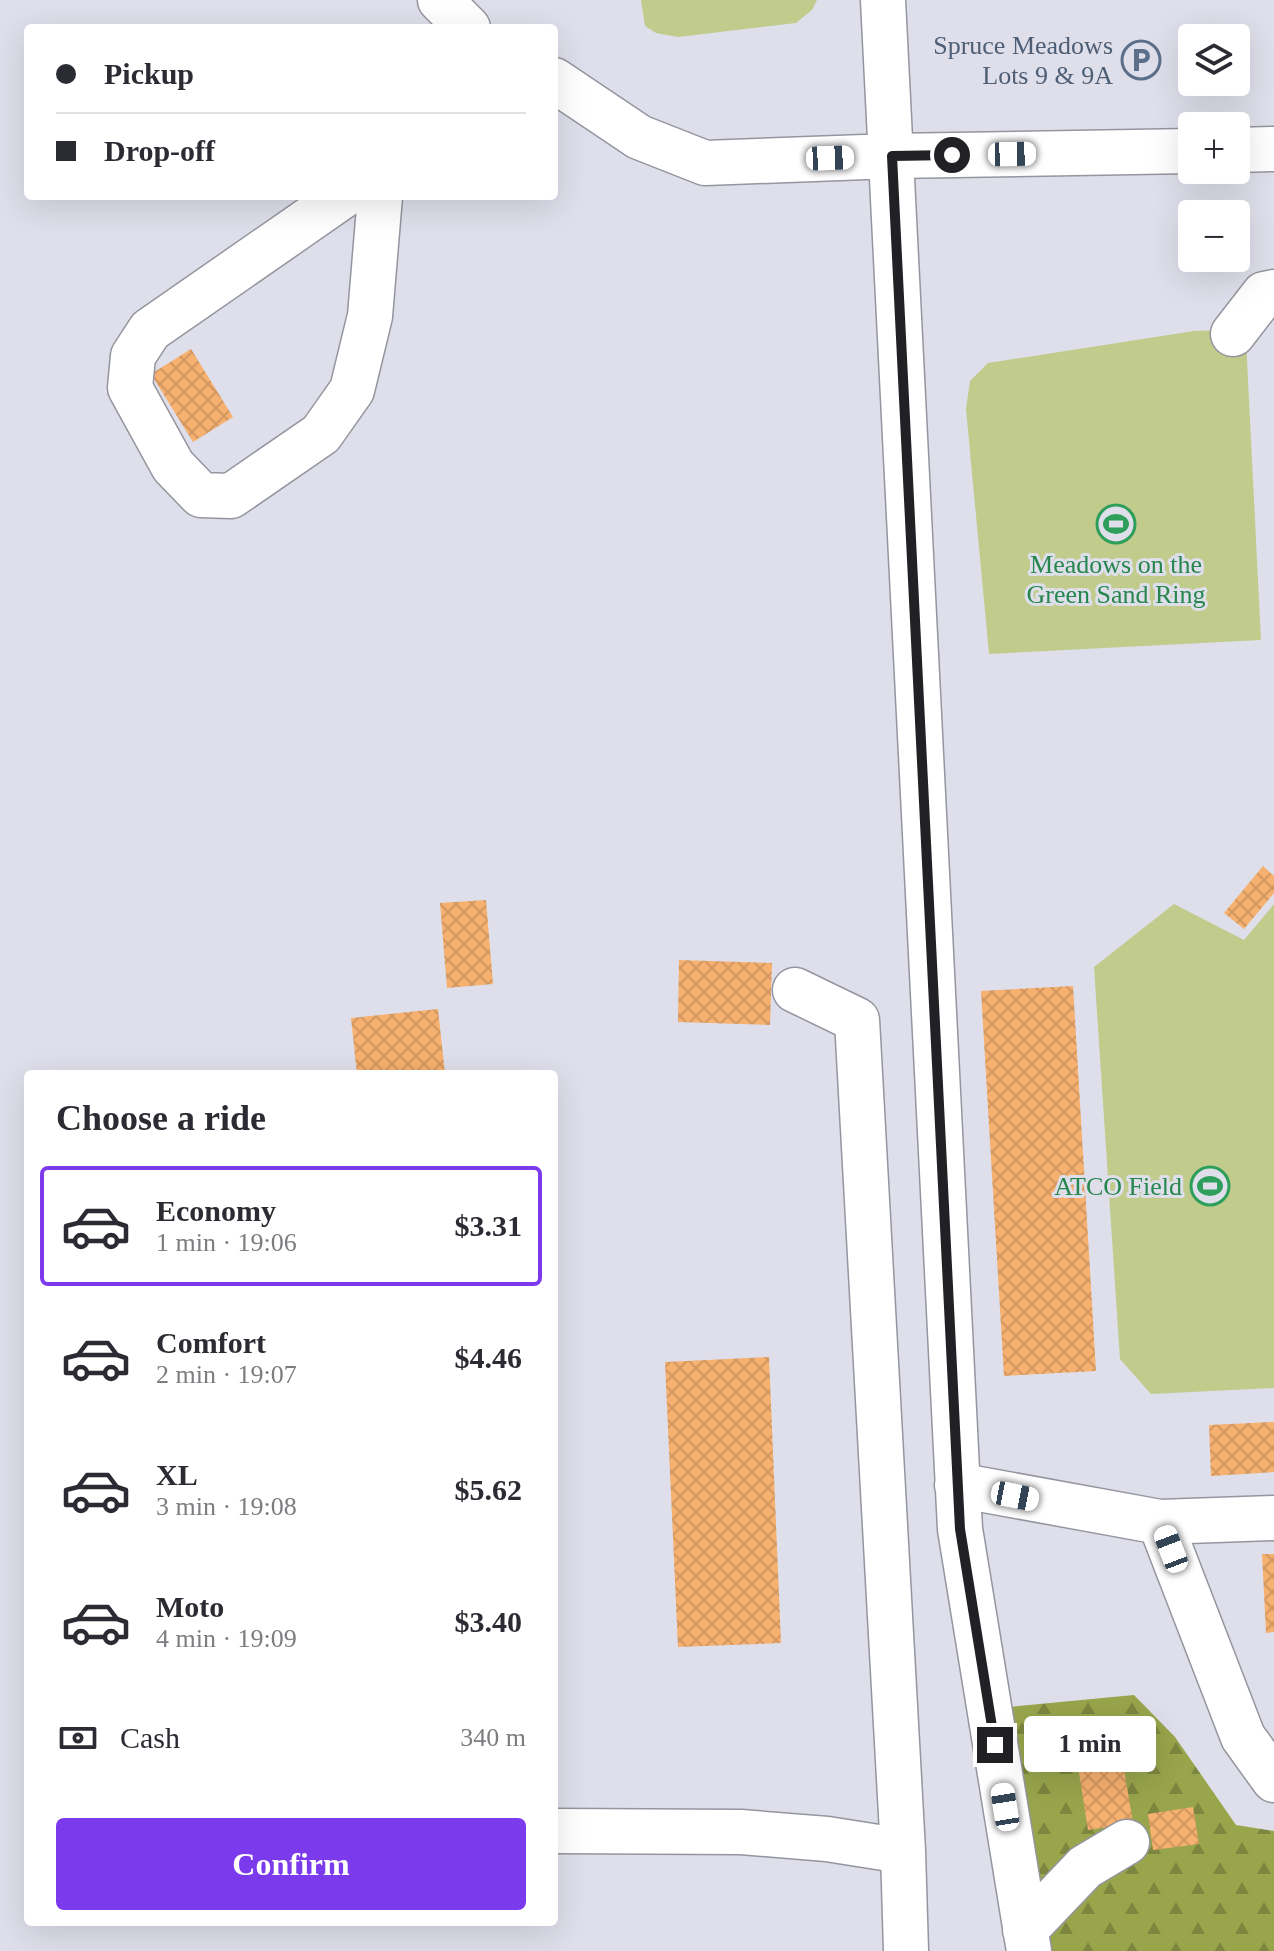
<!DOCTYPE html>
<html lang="en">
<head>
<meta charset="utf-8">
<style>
	body { margin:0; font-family:Georgia,serif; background:#f7f7f7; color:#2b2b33; height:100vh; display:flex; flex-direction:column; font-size:30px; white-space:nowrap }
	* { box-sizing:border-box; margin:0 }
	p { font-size:26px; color:#7c7c81 }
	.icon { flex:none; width:44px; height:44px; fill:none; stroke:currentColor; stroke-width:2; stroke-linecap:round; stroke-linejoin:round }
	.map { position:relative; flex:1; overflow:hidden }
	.details { position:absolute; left:24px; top:1070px; width:534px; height:856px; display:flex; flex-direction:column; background:#fff; border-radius:8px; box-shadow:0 8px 32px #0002 }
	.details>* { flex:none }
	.top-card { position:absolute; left:24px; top:24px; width:534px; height:176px; border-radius:8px; box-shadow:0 8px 32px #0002; display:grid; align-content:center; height:176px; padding:0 32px; background:#fff }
	.controls { position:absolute; left:1178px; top:24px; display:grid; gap:16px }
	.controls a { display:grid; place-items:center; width:72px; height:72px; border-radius:8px; background:#fff; box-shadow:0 8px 32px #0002; font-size:40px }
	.end { position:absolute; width:36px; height:36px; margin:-18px; border:10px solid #212125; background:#fff; box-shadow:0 0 0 4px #fff }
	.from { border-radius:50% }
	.bubble { position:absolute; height:56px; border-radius:8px; background:#fff; box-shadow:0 8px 32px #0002; font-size:26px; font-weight:800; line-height:56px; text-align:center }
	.car { position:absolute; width:24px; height:48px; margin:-24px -12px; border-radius:10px; box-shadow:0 0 6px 2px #0007; background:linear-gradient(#fff 24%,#345 0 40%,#fff 0 76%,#345 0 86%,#fff 0) }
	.top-card b { display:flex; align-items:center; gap:28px; height:76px; font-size:30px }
	.top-card b+b { border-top:2px solid #e1e1e2 }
	.top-card i { width:20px; height:20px; background:#2b2b33 }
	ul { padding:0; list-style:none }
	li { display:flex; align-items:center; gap:24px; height:120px; margin:0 16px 12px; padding:0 16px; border:4px solid transparent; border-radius:8px }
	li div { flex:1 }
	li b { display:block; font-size:30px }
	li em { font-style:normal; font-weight:800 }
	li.active { border-color:#7c3aed }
	li>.icon { width:72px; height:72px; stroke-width:1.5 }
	h2 { padding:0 32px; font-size:36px; line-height:96px }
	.pay { display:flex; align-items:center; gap:20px; height:88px; padding:0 32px; font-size:30px }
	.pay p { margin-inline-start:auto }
	.action { display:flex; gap:16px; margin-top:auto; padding:16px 32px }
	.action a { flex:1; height:92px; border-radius:8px; background:#7c3aed; color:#fff; font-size:32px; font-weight:800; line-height:92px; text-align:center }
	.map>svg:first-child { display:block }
	.green { fill:#c0cb8c }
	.forest { fill:url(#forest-firs) }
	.building { fill:url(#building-cross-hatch) }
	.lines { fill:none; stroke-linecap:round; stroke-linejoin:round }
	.minor-casing { stroke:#94959f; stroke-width:47 }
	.minor { stroke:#fff; stroke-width:44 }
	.route { stroke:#212125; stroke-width:10 }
	.labels { text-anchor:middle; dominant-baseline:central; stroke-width:6; stroke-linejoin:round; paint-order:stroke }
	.service-label { font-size:26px; fill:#4e5e75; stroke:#dedfea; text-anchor:end }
	.leisure-label { font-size:26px; fill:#27864d; stroke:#dedfea }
</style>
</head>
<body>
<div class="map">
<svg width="1274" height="1951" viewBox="0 0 1274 1951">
	<defs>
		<pattern id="forest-firs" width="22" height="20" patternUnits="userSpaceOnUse" patternTransform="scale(2)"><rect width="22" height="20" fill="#98a54b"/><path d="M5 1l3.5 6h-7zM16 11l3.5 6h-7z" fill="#7c863e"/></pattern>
		<pattern id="building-cross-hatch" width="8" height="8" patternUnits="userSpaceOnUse" patternTransform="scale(2)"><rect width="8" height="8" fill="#f6b06f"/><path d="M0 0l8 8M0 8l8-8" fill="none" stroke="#d39760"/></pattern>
	</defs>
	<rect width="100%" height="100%" fill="#dedfea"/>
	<!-- green -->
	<path class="green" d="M641,0H817L812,10L796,23L678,37L656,33L645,26Z
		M1222,330L1246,340L1261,640L989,654L966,409L970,381L988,363L1194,331Z
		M1174,904L1244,940L1274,904V1388L1151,1394L1120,1359L1094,967Z"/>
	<!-- forest -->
	<path class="forest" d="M1134,1695L1175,1737L1236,1825L1274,1831V1951H1043L1009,1707Z"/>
	<!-- building -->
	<path class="building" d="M191,349L233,417L193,442L151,374Z
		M1263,866L1274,876V893L1244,929L1224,913Z
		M486,900L493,984L447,988L440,903Z
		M679,960L772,963L770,1025L678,1022Z
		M1073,986L1096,1371L1004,1376L981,991Z
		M438,1009L445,1074H357L351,1018Z
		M769,1357L781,1643L678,1647L665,1362Z
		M1274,1422V1472L1211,1476L1209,1425Z
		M1262,1554H1274V1632L1266,1633Z
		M1119,1740L1133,1823L1088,1830L1075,1747Z
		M1193,1807L1199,1844L1153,1850L1148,1814Z"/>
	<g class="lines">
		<defs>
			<path id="minor" d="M440,0L468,28
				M883,0L960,1529L1029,1951
				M554,80L639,137L705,163L892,156L1192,151
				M1236,150L1274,149
				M343,196L150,330L133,356L130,388L173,466L201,495L231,496L321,434L352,390L370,316L380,196
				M1233,334L1264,294L1274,292
				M795,990L857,1020L903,1851L906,1951
				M957,1485L1160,1522L1274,1518
				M1160,1522L1243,1737L1274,1780
				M554,1831L741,1832L827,1839L903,1851
				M1025,1930L1085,1867L1127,1842"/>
		</defs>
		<!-- minor casing -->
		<use href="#minor" class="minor-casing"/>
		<!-- minor -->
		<use href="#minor" class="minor"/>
	</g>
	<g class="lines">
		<!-- route -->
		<path class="route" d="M952,155L892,156L960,1529L995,1745"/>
	</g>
	<!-- icons -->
	<defs>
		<symbol id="parking-ring" viewBox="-11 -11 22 22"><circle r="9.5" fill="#dedfea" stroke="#5c6f8a" stroke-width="1.5"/><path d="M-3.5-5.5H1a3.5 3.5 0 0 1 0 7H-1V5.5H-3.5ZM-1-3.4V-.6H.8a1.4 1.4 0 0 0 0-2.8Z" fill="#5c6f8a"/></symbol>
		<symbol id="stadium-ring" viewBox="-11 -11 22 22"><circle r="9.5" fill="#dedfea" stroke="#2e9e5b" stroke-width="1.5"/><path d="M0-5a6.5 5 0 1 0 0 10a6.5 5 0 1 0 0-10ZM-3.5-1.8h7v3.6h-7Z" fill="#2e9e5b"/></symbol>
	</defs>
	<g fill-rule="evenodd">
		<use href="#parking-ring" x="1119" y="38" width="44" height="44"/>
		<use href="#stadium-ring" x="1094" y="502" width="44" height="44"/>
		<use href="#stadium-ring" x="1188" y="1164" width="44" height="44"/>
	</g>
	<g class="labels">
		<!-- service labels -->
		<g class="service-label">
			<text x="1113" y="45">Spruce Meadows<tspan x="1113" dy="30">Lots 9 &amp; 9A</tspan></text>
		</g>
		<!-- leisure labels -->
		<g class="leisure-label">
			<text x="1116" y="564">Meadows on the<tspan x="1116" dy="30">Green Sand Ring</tspan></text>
			<text x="1182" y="1186" text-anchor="end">ATCO Field</text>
		</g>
	</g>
</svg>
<div class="controls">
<a><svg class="icon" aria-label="layers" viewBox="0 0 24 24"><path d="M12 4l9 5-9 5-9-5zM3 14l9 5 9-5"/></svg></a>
<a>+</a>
<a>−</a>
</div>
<i class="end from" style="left:952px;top:155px"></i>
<i class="end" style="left:995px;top:1745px"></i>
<div class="bubble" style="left:1024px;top:1716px;width:132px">1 min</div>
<i class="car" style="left:1012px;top:154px;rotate:89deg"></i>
<i class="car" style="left:830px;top:158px;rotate:88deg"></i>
<i class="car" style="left:1015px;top:1496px;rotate:101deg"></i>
<i class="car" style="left:1171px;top:1549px;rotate:339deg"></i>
<i class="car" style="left:1005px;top:1807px;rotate:351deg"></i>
<div class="top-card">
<b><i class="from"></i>Pickup</b>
<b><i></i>Drop-off</b>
</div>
<section class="details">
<h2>Choose a ride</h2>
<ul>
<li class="active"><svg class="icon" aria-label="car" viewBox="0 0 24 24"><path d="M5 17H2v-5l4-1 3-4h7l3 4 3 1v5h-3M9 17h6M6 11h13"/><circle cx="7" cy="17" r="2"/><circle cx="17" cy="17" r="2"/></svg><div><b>Economy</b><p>1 min · 19:06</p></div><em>$3.31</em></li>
<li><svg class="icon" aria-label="car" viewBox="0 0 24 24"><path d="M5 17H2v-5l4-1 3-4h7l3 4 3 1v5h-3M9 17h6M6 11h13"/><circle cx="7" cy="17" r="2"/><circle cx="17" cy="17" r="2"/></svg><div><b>Comfort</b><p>2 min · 19:07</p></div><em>$4.46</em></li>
<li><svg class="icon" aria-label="car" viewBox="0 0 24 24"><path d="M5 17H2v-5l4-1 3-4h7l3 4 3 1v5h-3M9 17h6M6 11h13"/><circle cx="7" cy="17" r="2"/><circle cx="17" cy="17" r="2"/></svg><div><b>XL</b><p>3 min · 19:08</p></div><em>$5.62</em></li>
<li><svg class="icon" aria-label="car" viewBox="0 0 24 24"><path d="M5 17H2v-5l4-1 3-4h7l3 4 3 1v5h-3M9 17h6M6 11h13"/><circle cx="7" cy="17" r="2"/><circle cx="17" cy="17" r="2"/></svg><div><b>Moto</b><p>4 min · 19:09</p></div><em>$3.40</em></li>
</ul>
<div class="pay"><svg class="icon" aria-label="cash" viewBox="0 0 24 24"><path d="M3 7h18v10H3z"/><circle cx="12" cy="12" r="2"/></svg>Cash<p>340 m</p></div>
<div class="action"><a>Confirm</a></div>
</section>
</div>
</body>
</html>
